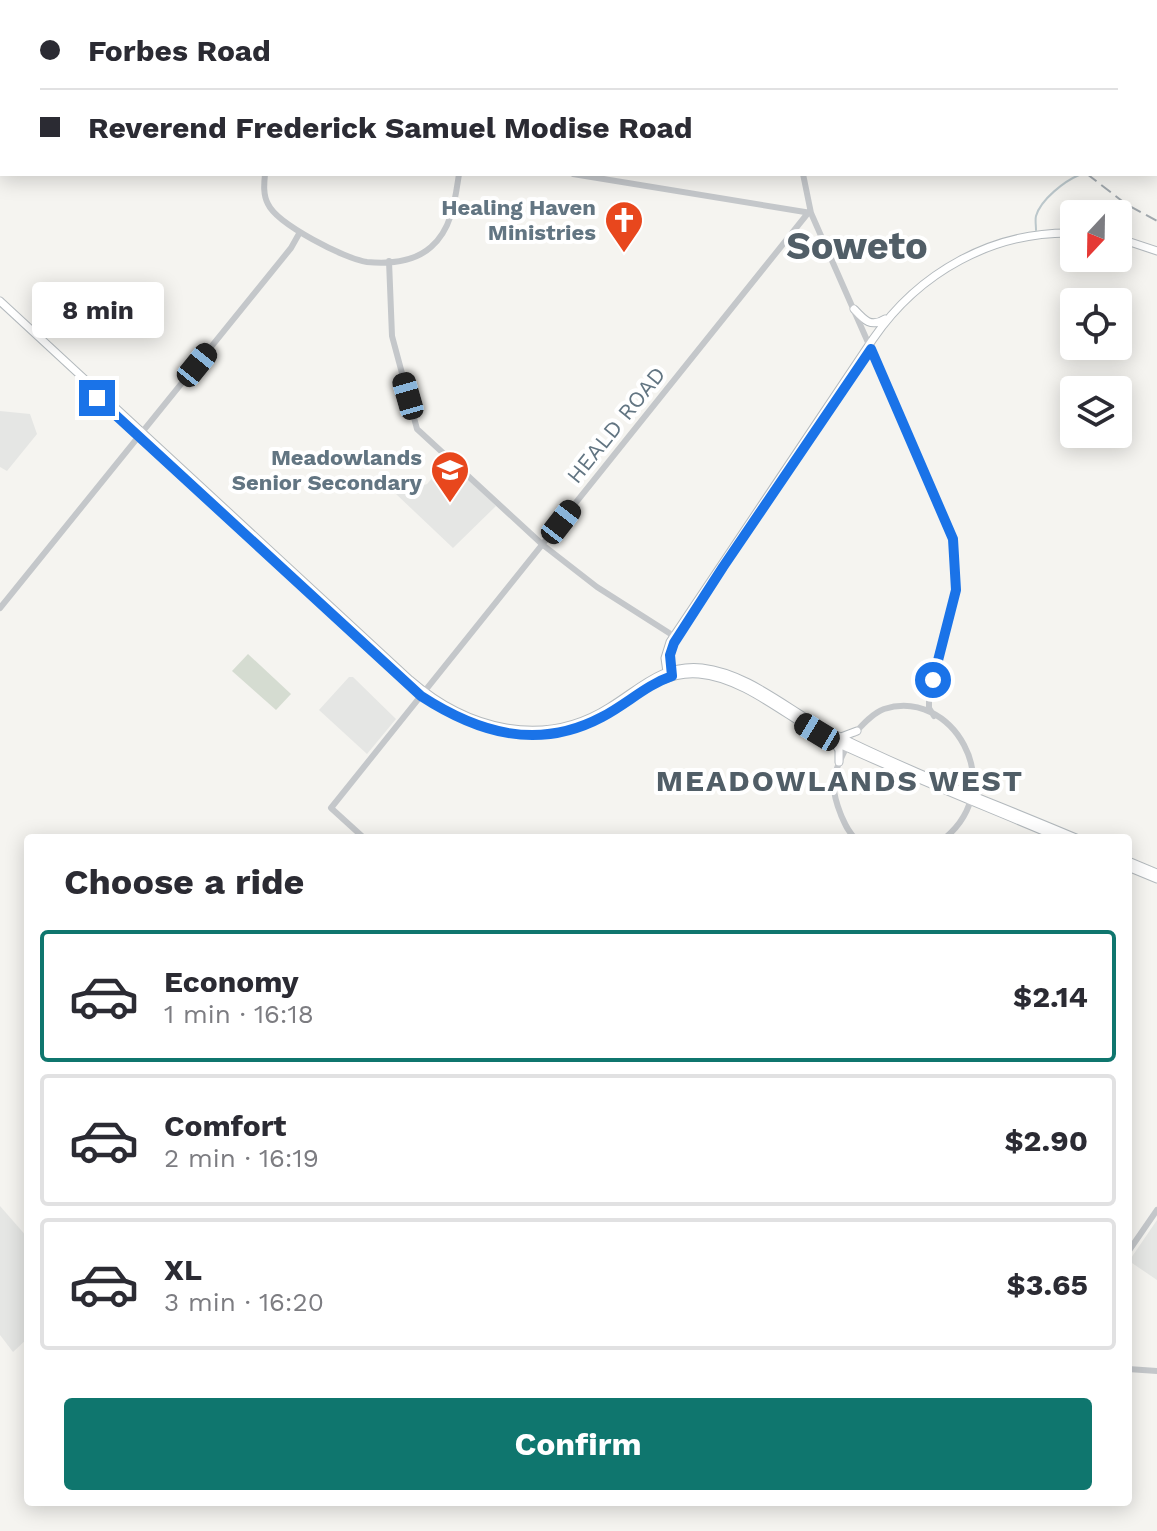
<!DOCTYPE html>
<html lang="en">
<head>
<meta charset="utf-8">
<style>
	body { margin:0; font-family:"Work Sans",sans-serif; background:#f2f2f3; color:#2b2b33; height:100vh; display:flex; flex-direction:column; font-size:30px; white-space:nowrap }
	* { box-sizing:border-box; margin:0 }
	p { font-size:26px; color:#7c7c81 }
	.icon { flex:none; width:44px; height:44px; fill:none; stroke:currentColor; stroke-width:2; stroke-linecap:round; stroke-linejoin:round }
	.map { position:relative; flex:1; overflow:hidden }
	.sheet { position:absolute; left:24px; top:834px; width:1108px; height:672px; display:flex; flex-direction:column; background:#fff; border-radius:8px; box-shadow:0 4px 20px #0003 }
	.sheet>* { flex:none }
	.banner { position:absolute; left:0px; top:0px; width:1158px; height:176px; box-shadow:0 4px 20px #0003; display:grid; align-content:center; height:176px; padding:0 40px; background:#fff }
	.needle { width:52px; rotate:202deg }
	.fabs { position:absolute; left:1060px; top:200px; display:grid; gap:16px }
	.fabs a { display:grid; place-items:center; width:72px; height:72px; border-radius:8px; background:#fff; box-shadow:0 4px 20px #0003; font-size:40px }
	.end { position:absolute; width:36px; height:36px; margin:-18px; border:10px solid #1a73e8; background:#fff; box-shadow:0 0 0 4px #fff }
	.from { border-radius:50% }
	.bubble { position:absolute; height:56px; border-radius:8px; background:#fff; box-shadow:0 4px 20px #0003; font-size:26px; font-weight:700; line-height:56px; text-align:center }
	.car { position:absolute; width:24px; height:48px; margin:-24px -12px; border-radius:10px; box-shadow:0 0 6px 2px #0007; background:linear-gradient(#222 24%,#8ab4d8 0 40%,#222 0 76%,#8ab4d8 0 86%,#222 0) }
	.banner b { display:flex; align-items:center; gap:28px; height:76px; font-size:30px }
	.banner b+b { border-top:2px solid #e1e1e2 }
	.banner i { width:20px; height:20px; background:#2b2b33 }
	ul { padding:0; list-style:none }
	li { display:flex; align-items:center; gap:24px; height:132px; margin:0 16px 12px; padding:0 24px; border:4px solid #e1e1e2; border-radius:8px }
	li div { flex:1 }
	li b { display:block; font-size:30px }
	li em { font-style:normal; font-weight:700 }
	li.on { border-color:#0f766e }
	li>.icon { width:72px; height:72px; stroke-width:1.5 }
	h2 { padding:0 40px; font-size:36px; line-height:96px }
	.primary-button { display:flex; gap:16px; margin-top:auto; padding:16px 40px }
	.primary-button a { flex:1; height:92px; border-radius:8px; background:#0f766e; color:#fff; font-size:32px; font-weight:700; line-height:92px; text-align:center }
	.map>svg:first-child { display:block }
	.built { fill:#e5e6e4 }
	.park { fill:#d5dcd1 }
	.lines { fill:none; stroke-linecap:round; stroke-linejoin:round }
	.stream { stroke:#bbc7cb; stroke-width:2 }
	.secondary-casing { stroke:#b3b9bd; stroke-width:9 }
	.tertiary { stroke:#c4c7ca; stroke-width:6 }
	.secondary { stroke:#fff; stroke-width:7 }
	.rail { stroke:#a1a8ad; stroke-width:2; stroke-dasharray:12 6; stroke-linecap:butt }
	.route { stroke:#1a73e8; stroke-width:10 }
	.labels { text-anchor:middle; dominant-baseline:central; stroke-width:8; stroke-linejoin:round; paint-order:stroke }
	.poi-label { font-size:22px; font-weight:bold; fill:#627582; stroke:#fff; text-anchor:end }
	.street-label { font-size:22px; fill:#627582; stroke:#fff }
	.district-label { font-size:30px; font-weight:bold; letter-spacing:2px; fill:#515e67; stroke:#fff }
	.town-label { font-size:38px; font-weight:bold; fill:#515e67; stroke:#fff }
</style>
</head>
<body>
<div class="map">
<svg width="1157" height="1531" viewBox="0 0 1157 1531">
	<rect width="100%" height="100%" fill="#f5f4f0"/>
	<!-- built -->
	<path class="built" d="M0,411L30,414L37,434L7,471L0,467Z
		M448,460L496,506L453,548L396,494L427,484Z
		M349,677H353L396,719L367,754L319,710Z
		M0,1206L28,1238V1338L13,1352L0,1335Z
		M1157,1220V1280L1129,1261Z"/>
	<!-- park -->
	<path class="park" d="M248,654L291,694L276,710L232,671Z"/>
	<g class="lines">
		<!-- stream -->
		<path class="stream" d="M1064,0L1066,2
			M1156,148H1157
			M1036,230C1036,225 1035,220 1036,216C1041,199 1065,181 1079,175"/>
		<defs>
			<path id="secondary" d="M1118,238L1157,251
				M0,301L410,680C466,729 543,750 610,707C641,688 662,664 702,668C752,674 792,714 836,735C914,774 996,804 1076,838
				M854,309C864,320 871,328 885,319
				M110,410L183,477
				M667,672L665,658L670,642L873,339C919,272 993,231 1074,233
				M616,708C642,691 666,671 699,674C747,678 792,722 835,742C908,776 985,806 1060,838
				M841,737L857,731
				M834,742L839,750V762
				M1128,861L1157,873
				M1128,867L1157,879"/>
		</defs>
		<!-- secondary casing -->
		<use href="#secondary" class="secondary-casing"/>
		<!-- tertiary -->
		<path class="tertiary" d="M332,0L333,2
			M779,0L780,2
			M1082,0L1084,2
			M490,2L491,0
			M1156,38H1157
			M0,173H2
			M265,174C264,184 263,195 268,204C277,224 345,259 367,262C388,264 414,262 431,247C452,229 455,200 459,174
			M573,174L811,213
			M803,174L811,213L951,531L956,590L929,696V708L934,716
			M389,261L392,336L417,429L543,545L597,587L677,638
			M0,608L291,248L300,232
			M855,733C863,724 873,713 884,709C951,687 1010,784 945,838
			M847,746C832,775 829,785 841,815C845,824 848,832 855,838
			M364,838L331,808L808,213
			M1128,1252L1157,1210
			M1128,1369L1157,1371"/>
		<!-- secondary -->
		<use href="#secondary" class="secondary"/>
		<!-- rail -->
		<path class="rail" d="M989,0V2
			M1087,174L1126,204L1157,221"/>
	</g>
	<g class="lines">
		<!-- route -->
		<path class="route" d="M97,398L421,696C478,733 538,751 602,717C627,704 646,685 672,676L670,655L674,643L723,567L871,349L953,539L956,590L933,680"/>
	</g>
	<!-- icons -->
	<defs>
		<symbol id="church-pin" viewBox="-11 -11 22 30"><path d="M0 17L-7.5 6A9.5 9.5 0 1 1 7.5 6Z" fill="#e8471d" stroke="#fff"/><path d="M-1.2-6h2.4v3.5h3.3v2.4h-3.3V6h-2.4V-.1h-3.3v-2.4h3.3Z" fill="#fff"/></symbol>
		<symbol id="school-pin" viewBox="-11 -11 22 30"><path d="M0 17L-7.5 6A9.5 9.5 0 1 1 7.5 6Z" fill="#e8471d" stroke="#fff"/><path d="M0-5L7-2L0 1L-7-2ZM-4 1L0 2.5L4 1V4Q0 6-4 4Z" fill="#fff"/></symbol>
	</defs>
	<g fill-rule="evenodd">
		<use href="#church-pin" x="602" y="198" width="44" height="60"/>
		<use href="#school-pin" x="428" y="448" width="44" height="60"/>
	</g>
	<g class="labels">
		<!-- poi labels -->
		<g class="poi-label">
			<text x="596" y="207">Healing Haven<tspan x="596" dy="25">Ministries</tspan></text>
			<text x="422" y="457">Meadowlands<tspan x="422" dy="25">Senior Secondary</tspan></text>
		</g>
		<!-- street labels -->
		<g class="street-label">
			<text transform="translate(616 425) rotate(-51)">HEALD ROAD</text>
		</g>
		<!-- district labels -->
		<g class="district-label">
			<text x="840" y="780">MEADOWLANDS WEST</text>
		</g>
		<!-- town labels -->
		<g class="town-label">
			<text x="857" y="246">Soweto</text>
		</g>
	</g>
</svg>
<div class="fabs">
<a><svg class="needle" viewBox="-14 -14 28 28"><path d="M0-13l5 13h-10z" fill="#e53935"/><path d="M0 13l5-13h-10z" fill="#7c7c81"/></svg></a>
<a><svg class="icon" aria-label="locate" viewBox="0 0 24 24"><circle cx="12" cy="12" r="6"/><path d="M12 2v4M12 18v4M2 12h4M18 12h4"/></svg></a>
<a><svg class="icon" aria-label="layers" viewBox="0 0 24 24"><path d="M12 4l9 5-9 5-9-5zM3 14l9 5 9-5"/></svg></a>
</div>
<i class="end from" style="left:933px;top:680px"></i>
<i class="end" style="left:97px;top:398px"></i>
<div class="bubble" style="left:32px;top:282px;width:132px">8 min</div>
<i class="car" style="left:197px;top:365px;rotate:39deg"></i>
<i class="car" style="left:408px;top:396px;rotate:344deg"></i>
<i class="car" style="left:561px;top:522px;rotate:38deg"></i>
<i class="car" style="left:817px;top:732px;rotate:301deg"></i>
<div class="banner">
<b><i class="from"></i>Forbes Road</b>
<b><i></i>Reverend Frederick Samuel Modise Road</b>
</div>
<section class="sheet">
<h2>Choose a ride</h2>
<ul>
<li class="on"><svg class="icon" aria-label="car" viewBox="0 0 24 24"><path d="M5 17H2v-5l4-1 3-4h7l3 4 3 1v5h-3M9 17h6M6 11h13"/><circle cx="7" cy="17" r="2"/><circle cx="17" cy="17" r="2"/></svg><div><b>Economy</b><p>1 min · 16:18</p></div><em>$2.14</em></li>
<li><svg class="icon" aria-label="car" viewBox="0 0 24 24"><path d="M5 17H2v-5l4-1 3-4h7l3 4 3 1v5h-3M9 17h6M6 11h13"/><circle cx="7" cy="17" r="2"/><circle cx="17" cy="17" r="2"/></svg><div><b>Comfort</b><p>2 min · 16:19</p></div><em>$2.90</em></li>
<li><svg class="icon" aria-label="car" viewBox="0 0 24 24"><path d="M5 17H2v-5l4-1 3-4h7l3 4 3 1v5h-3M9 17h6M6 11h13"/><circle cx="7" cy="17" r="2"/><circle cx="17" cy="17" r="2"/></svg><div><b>XL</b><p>3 min · 16:20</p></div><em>$3.65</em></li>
</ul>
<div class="primary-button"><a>Confirm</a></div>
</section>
</div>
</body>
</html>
